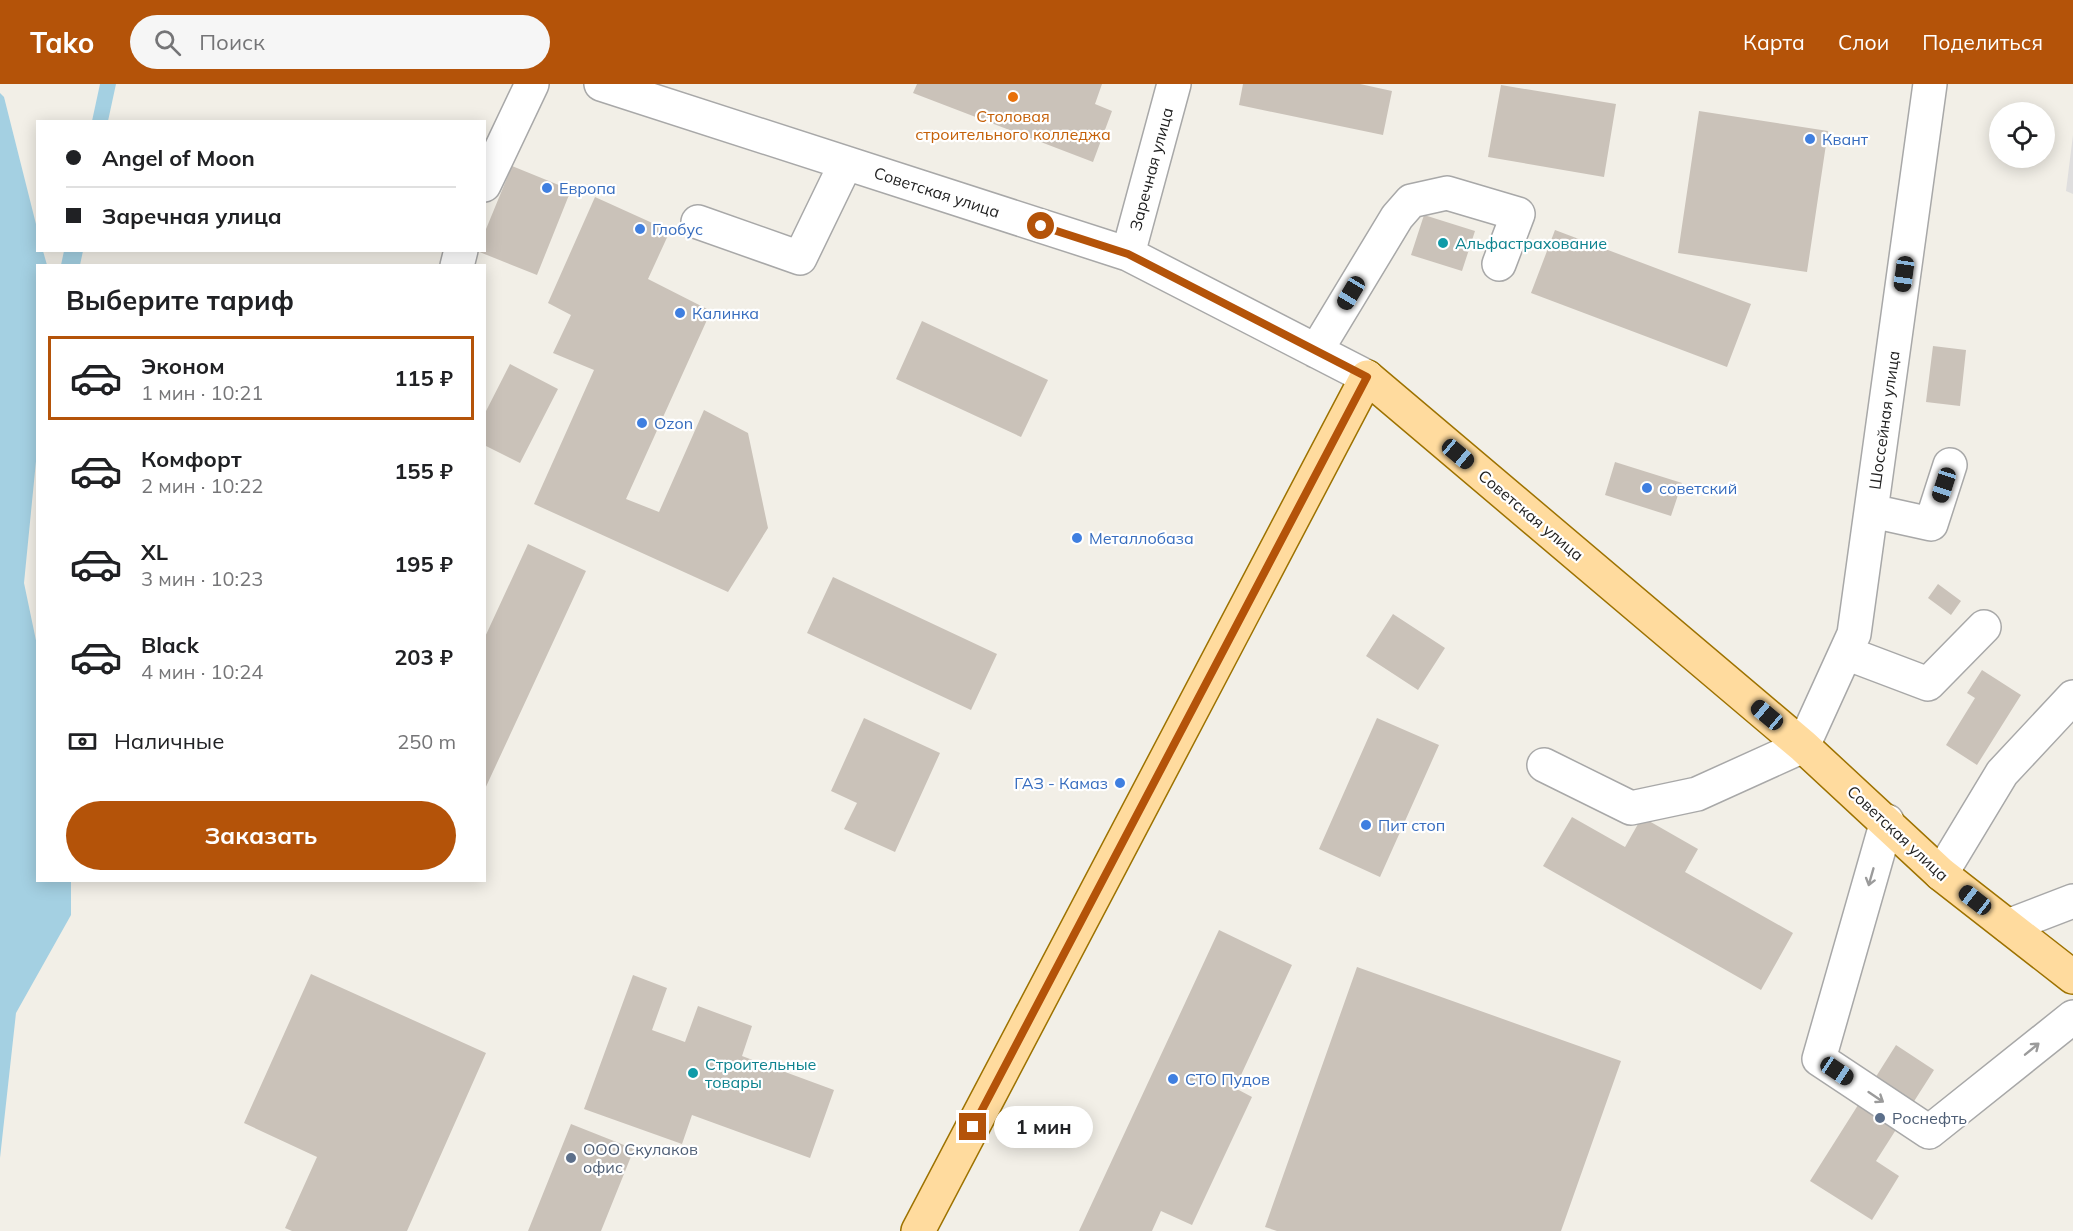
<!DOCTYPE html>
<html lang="ru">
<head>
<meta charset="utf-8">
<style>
	body { margin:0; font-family:Mulish,sans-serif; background:#f6f6f6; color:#202124; height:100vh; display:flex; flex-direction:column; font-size:22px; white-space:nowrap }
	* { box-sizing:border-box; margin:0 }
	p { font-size:20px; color:#757577 }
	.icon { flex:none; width:33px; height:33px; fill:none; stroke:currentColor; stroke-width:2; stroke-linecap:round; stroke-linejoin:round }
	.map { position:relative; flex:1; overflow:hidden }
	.panel { position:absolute; left:36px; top:180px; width:450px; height:618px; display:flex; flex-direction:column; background:#fff; border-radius:0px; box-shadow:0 3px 15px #0003 }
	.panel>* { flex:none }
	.banner { position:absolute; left:36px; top:36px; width:450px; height:132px; border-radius:0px; box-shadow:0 3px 15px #0003; display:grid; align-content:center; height:132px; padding:0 30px; background:#fff }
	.fabs { position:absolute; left:1989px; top:18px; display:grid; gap:12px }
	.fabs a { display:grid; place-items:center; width:66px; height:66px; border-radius:50%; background:#fff; box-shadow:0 3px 15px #0003; font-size:30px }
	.end { position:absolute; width:27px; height:27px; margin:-14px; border:8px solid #b45309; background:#fff; box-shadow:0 0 0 3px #fff }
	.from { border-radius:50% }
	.bubble { position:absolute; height:42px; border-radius:21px; background:#fff; box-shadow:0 3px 15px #0003; font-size:20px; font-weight:700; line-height:42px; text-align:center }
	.car { position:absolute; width:18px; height:36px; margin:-18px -9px; border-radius:8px; box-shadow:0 0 4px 2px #0007; background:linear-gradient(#222 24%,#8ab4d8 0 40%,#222 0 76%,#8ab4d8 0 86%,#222 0) }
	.banner b { display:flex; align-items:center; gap:21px; height:57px; font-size:22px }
	.banner b+b { border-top:2px solid #e0e0e0 }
	.banner i { width:15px; height:15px; background:#202124 }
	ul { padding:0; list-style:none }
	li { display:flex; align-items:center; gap:18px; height:84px; margin:0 12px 9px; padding:0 18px; border:3px solid transparent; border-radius:0px }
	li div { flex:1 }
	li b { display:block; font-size:22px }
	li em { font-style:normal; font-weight:700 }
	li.selected { border-color:#b45309 }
	li>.icon { width:54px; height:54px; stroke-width:1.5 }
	h2 { padding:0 30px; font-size:27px; line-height:72px }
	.pay { display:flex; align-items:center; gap:15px; height:66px; padding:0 30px; font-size:22px }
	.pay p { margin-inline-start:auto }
	.cta { display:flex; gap:12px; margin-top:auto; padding:12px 30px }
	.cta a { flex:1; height:69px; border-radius:36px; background:#b45309; color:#fff; font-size:24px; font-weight:700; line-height:69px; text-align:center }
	header { display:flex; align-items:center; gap:36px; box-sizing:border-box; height:84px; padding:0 30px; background:#b45309; color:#fff }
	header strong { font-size:28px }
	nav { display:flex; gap:33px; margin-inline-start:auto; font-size:21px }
	.search { width:420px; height:54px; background:#f6f6f6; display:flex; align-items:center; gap:15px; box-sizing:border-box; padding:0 21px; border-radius:33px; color:#757577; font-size:22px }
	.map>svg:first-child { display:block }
	.residential { fill:#dfdede }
	.water { fill:#a4d0e2 }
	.building { fill:#cac2b9 }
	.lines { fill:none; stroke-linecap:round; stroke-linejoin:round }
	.minor-casing { stroke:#a8a8a8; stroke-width:36 }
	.major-casing { stroke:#9d7200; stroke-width:36 }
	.minor { stroke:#fff; stroke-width:33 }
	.major { stroke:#ffdb9e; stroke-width:33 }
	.oneway { stroke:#9b9b9b }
	.route { stroke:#b45309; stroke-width:8 }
	.food-dot { fill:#e8710a; stroke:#fff; stroke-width:2 }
	.shop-dot { fill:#3f7fe0; stroke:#fff; stroke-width:2 }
	.culture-dot { fill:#0f9aa8; stroke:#fff; stroke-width:2 }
	.service-dot { fill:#5c6f8a; stroke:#fff; stroke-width:2 }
	.labels { text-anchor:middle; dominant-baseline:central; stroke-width:4.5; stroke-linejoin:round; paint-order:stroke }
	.food-label { font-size:16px; fill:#c56008; stroke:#fff }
	.shop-label { font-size:16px; fill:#366cbe; stroke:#fff; text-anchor:start }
	.street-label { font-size:16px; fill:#212121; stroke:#fff }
	.culture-label { font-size:16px; fill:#0d838f; stroke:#fff; text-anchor:start }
	.service-label { font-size:16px; fill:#4e5e75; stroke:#fff; text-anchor:start }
</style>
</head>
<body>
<header>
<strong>Tako</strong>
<div class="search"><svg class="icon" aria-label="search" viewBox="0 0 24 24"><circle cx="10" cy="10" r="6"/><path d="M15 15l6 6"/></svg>Поиск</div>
<nav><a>Карта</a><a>Слои</a><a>Поделиться</a></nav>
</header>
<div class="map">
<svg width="2073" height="1147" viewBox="0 0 2073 1147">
	<rect width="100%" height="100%" fill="#f2efe7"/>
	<!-- residential -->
	<path class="residential" d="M2073,51V110L2066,107Z"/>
	<!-- water -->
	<path class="water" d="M100,0H116L108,37H92Z
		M0,9L4,13L37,144L38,166L43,167L47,181L38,182V357L24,499L38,566V796L71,797V831L16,929L0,1074Z
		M64,167H83L80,181H61Z"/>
	<!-- building -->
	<path class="building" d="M917,0H1102L1095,20L1112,27L1093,78L913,9Z
		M1243,0H1360L1392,7L1383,51L1239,21Z
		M1501,1L1616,20L1604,93L1488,73Z
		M1699,27L1828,47L1807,188L1678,169Z
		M512,82L571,106L537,191L477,167L484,166V150Z
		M595,113L670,147L648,195L711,227L626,415L659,428L704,326L748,349L768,444L728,508L534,420L594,286L553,269L571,231L548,219Z
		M1424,131L1475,147L1462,187L1411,171Z
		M1555,146L1751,220L1727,283L1531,209Z
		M922,237L1048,296L1021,353L896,295Z
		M1933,262L1966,266L1960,322L1926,318Z
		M510,280L558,305L520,379L484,361V331Z
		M1615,378L1682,399L1671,432L1605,411Z
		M528,460L586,487L484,707V555Z
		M833,493L997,570L971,626L807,549Z
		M1938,500L1961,517L1951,531L1928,514Z
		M1393,530L1445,564L1418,606L1366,572Z
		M1982,586L2021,611L1977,681L1946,661L1975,614L1967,609Z
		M864,634L940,669L895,768L844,745L857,719L831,707Z
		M1377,634L1439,661L1380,793L1319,765Z
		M1572,733L1625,763L1642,733L1698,765L1685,788L1793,849L1761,906L1543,782Z
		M1219,846L1292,881L1235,1004L1252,1013L1192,1141L1161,1127L1152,1147H1079Z
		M1357,883L1621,977L1561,1147H1277L1265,1143Z
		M311,890L486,969L407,1147H292L285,1144L317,1073L244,1039Z
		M633,891L667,904L652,946L685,958L698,922L752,942L742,972L834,1006L810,1074L692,1031L682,1060L584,1025Z
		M1896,961L1934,986L1876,1077L1899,1092L1872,1136L1810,1097Z
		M571,1040L634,1065L601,1147H528Z"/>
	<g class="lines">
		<defs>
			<path id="minor" d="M601,0L1128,170L1367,293
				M484,101L532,0
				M698,138L800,174L846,79
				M1128,170L1174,0
				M457,182L461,166
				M1316,267L1397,133L1411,117L1447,109L1518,130L1499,180
				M1872,427L1931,440L1950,381
				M1846,569L1928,600L1984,543
				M1544,681L1631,724L1697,710L1803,662L1854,550L1930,0
				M1887,737L1819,975L1929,1048L2073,933
				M1941,790L2002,689L2073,613
				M2008,842L2073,817"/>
			<path id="major" d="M918,1147L1367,293L1803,662L1941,790L2073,893"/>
		</defs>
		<!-- minor casing -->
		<use href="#minor" class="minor-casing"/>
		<!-- major casing -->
		<use href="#major" class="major-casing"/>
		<!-- minor -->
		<use href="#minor" class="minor"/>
		<!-- major -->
		<use href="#major" class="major"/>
	</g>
	<!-- one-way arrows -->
	<defs><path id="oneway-shaft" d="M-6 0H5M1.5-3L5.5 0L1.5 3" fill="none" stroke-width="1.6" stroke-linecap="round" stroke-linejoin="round" transform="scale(1.5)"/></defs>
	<g class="oneway">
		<use href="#oneway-shaft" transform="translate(1871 793) rotate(106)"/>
		<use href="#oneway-shaft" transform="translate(2032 965) rotate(-39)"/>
		<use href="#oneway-shaft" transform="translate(1876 1013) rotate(34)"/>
	</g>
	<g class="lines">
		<!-- route -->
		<path class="route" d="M973,1043L1367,293L1128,170L1041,142"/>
	</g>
	<!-- markers -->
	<circle class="food-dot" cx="1013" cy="13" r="6"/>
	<g class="shop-dot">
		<circle cx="1810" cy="55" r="6"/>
		<circle cx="547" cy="104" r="6"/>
		<circle cx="640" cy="145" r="6"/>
		<circle cx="680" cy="229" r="6"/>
		<circle cx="642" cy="339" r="6"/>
		<circle cx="1647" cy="404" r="6"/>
		<circle cx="1077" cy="454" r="6"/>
		<circle cx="1120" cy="699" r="6"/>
		<circle cx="1366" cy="741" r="6"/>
		<circle cx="1173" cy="995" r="6"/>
	</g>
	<g class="culture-dot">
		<circle cx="1443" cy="159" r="6"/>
		<circle cx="693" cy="989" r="6"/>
	</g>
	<g class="service-dot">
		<circle cx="1880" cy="1034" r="6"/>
		<circle cx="571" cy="1074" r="6"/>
	</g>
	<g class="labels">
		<!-- food labels -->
		<g class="food-label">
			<text x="1013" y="32">Столовая<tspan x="1013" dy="18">строительного колледжа</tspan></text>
		</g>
		<!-- shop labels -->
		<g class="shop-label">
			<text x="1822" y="55">Квант</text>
			<text x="559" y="104">Европа</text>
			<text x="652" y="145">Глобус</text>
			<text x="692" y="229">Калинка</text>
			<text x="654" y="339">Ozon</text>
			<text x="1659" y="404">советский</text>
			<text x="1089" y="454">Металлобаза</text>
			<text x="1108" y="699" text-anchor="end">ГАЗ - Камаз</text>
			<text x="1378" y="741">Пит стоп</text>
			<text x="1185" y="995">СТО Пудов</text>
		</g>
		<!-- street labels -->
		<g class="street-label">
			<text transform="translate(1151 85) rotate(-75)">Заречная улица</text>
			<text transform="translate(937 108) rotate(18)">Советская улица</text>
			<text transform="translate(1884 336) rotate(-82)">Шоссейная улица</text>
			<text transform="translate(1531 431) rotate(40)">Советская улица</text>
			<text transform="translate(1898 749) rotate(43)">Советская улица</text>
		</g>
		<!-- culture labels -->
		<g class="culture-label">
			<text x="1455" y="159">Альфастрахование</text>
			<text x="705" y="980">Строительные<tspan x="705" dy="18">товары</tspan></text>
		</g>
		<!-- service labels -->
		<g class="service-label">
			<text x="1892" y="1034">Роснефть</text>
			<text x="583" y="1065">ООО Скулаков<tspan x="583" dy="18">офис</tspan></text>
		</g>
	</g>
</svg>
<div class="fabs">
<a><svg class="icon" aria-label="locate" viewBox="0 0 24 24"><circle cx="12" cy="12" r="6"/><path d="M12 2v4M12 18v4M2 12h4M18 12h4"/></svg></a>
</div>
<i class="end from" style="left:1041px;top:142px"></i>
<i class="end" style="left:973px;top:1043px"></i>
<div class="bubble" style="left:994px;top:1022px;width:99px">1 мин</div>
<i class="car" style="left:1904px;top:190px;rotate:188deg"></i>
<i class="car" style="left:1351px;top:209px;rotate:211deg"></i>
<i class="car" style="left:1458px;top:370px;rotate:130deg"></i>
<i class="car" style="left:1944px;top:401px;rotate:198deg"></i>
<i class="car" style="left:1767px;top:631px;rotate:310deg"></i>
<i class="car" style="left:1975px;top:816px;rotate:308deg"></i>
<i class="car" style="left:1837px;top:987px;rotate:124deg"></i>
<div class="banner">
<b><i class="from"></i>Angel of Moon</b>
<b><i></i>Заречная улица</b>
</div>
<section class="panel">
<h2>Выберите тариф</h2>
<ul>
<li class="selected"><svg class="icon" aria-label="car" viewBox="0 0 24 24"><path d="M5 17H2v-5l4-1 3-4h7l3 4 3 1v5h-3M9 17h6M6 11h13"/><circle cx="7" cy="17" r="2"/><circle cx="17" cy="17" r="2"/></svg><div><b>Эконом</b><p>1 мин · 10:21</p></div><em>115 ₽</em></li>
<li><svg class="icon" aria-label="car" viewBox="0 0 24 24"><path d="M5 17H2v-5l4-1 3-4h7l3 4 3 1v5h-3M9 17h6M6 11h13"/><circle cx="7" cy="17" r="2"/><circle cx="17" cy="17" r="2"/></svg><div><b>Комфорт</b><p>2 мин · 10:22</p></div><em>155 ₽</em></li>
<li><svg class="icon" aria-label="car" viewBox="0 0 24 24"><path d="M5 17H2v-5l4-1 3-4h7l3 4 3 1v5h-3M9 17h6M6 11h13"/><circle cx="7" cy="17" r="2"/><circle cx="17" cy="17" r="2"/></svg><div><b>XL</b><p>3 мин · 10:23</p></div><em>195 ₽</em></li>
<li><svg class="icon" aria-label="car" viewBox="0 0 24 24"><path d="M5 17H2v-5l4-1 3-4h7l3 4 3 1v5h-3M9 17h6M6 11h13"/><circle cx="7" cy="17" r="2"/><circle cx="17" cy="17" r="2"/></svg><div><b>Black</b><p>4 мин · 10:24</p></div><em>203 ₽</em></li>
</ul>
<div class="pay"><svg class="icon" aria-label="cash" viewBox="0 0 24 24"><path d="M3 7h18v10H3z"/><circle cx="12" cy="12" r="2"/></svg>Наличные<p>250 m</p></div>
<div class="cta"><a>Заказать</a></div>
</section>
</div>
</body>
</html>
